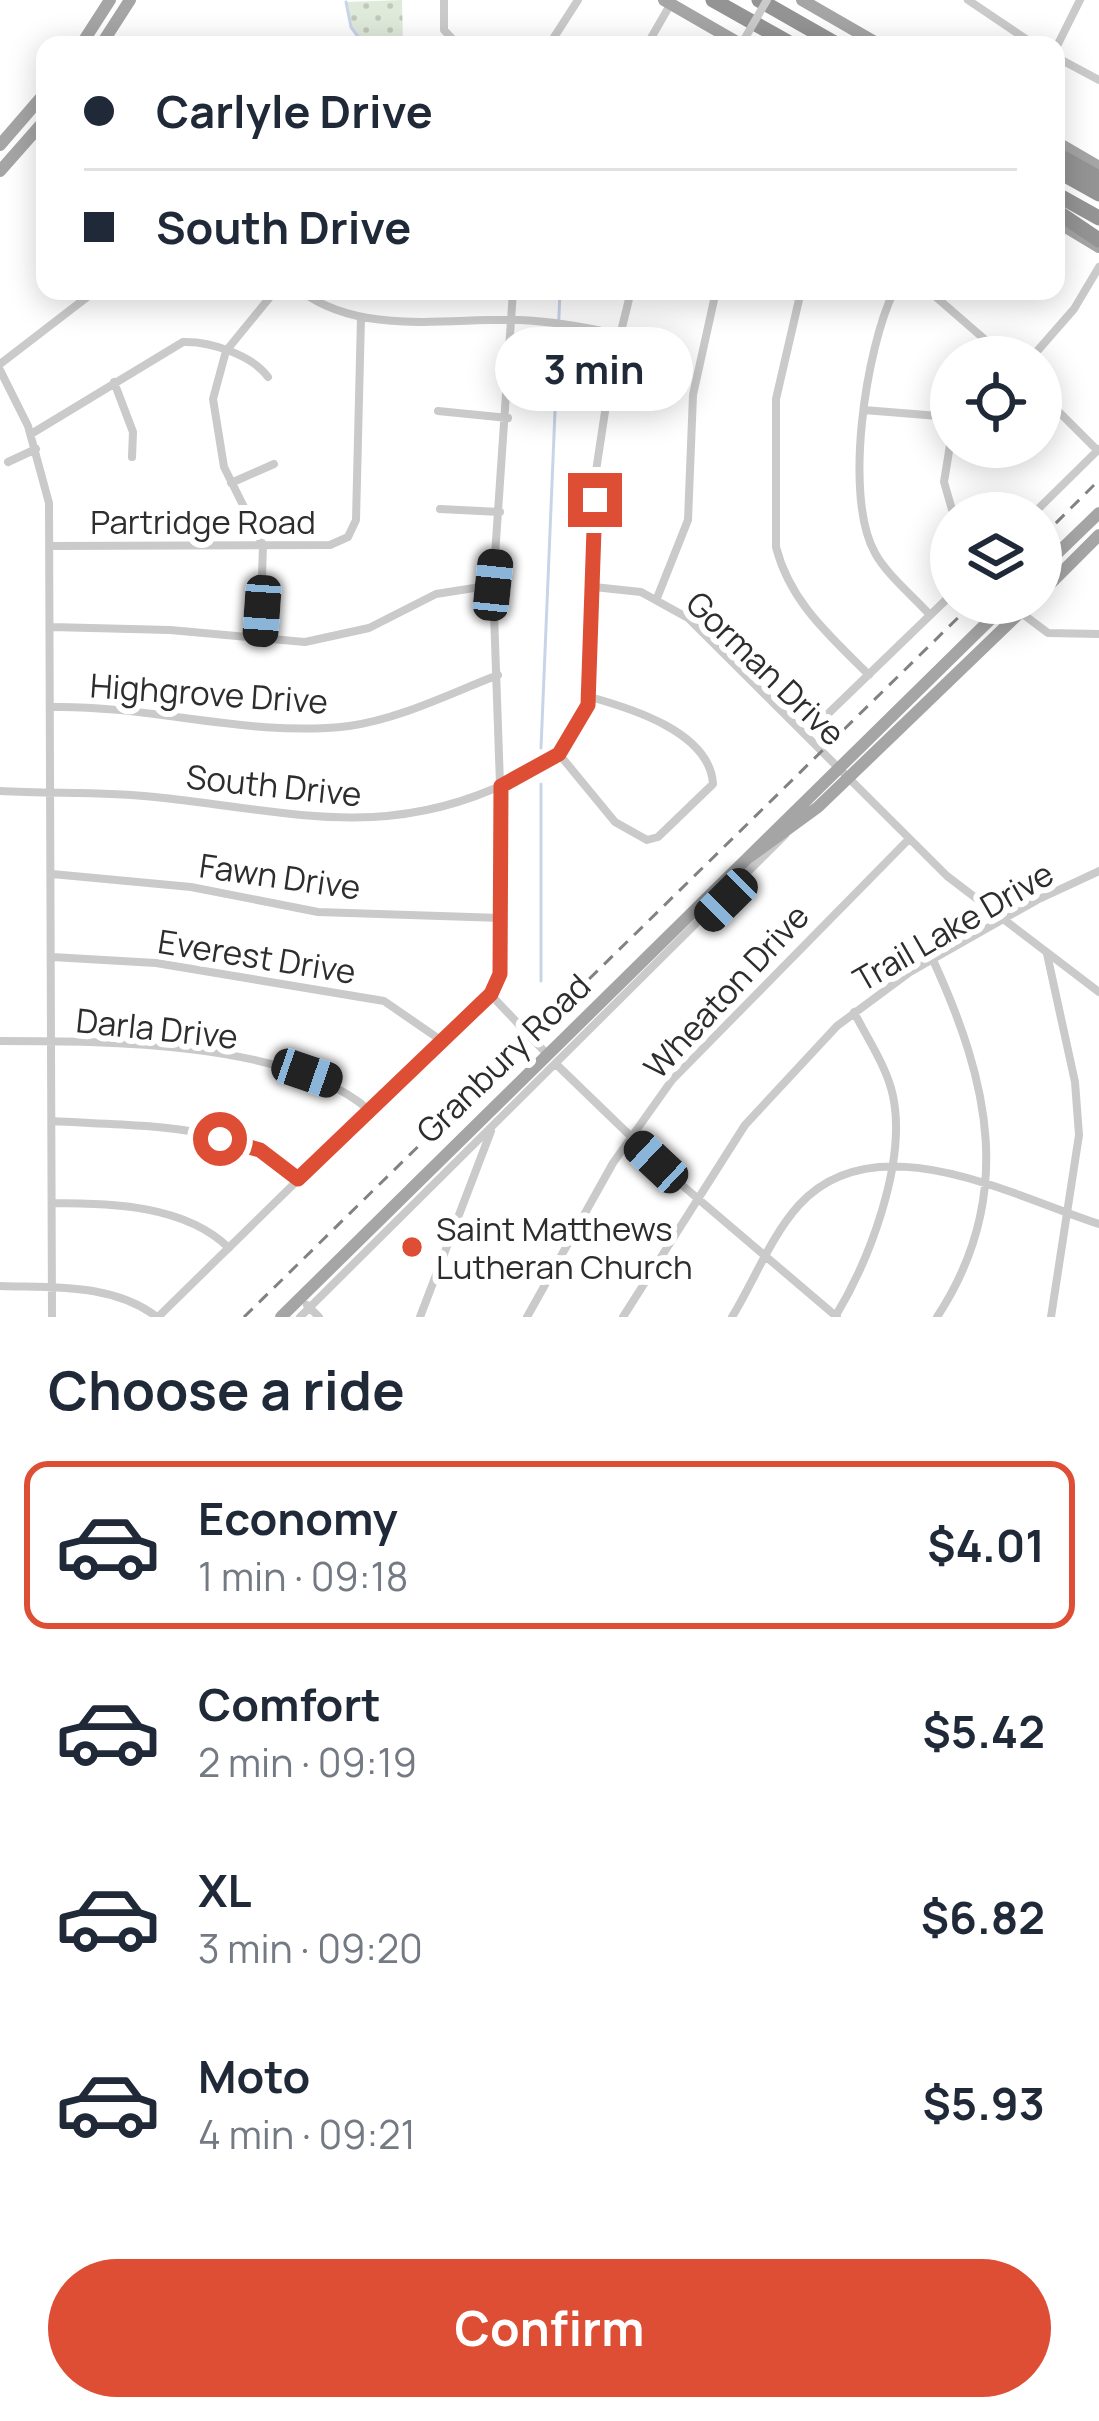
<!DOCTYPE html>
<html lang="en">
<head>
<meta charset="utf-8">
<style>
	body { margin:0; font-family:Manrope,sans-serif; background:#f2f2f3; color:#1f2937; height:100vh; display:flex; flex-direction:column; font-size:45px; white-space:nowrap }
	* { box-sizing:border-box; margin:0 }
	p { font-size:39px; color:#747a83 }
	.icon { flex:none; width:66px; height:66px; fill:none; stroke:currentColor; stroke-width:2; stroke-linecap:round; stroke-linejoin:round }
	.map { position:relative; height:1317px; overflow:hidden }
	.details { display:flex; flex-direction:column; background:#fff; flex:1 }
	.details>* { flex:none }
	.guide { position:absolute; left:36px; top:36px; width:1029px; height:264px; border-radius:24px; box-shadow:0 6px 30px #0003; display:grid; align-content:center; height:264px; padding:0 48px; background:#fff }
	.buttons { position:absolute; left:930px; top:336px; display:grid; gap:24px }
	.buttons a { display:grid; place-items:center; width:132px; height:132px; border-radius:50%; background:#fff; box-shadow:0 6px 30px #0003; font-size:60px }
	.end { position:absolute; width:54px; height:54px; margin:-27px; border:15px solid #de4e35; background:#fff; box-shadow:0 0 0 6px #fff }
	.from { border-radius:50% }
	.bubble { position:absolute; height:84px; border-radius:42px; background:#fff; box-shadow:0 6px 30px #0003; font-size:39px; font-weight:700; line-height:84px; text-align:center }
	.car { position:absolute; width:36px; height:72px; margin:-36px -18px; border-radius:15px; box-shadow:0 0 9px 3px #0007; background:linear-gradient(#222 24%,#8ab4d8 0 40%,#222 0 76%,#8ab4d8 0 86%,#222 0) }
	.guide b { display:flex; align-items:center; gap:42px; height:114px; font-size:45px }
	.guide b+b { border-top:3px solid #e0e1e3 }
	.guide i { width:30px; height:30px; background:#1f2937 }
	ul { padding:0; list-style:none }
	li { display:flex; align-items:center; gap:36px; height:168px; margin:0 24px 18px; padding:0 24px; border:6px solid transparent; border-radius:24px }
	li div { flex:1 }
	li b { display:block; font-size:45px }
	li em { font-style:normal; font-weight:700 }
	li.on { border-color:#de4e35 }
	li>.icon { width:108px; height:108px; stroke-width:1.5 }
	h2 { padding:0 48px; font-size:54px; line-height:144px }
	.action { display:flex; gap:24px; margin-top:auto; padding:24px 48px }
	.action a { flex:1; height:138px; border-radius:72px; background:#de4e35; color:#fff; font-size:48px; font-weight:700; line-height:138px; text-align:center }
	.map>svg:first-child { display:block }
	.grass { fill:url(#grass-dots) }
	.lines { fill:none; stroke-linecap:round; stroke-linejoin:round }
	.stream { stroke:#c8d5e9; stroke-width:3 }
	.minor { stroke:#cacaca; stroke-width:8 }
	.major { stroke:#a5a5a5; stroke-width:12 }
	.highway { stroke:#949494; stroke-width:15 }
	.rail { stroke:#828282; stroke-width:3; stroke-dasharray:12 9; stroke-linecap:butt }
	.minor-bridge { stroke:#cacaca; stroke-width:8 }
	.route { stroke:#de4e35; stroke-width:15 }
	.poi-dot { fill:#de4e35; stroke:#fff; stroke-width:4.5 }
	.labels { text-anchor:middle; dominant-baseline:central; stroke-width:12; stroke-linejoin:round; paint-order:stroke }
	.street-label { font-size:33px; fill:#2d2d2d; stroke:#fff }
	.poi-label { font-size:33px; fill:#2d2d2d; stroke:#fff; text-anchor:start }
</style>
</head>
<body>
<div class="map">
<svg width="1099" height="1317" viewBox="0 0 1099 1317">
	<defs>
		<pattern id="grass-dots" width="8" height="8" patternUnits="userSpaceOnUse" patternTransform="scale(3)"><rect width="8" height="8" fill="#e0eadb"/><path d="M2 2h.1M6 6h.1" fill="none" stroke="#c0c9bc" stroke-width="1.8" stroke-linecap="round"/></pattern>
	</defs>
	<rect width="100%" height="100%" fill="#fff"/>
	<!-- grass -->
	<path class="grass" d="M402,0L403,45H364L351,27L346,2Z"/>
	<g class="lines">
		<!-- stream -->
		<path class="stream" d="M346,2L351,27L364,45
			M541,748L560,291
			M541,981V784"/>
		<!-- minor -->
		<path class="minor" d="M444,0V30L458,45
			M968,0L1035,45
			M549,45L578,0
			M647,45L670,5
			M1056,48L1080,0
			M1056,57L1099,80
			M301,291C361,336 448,318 518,320C553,321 586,327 620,335
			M801,291L776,399V547C790,602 830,636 869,675
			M894,291C866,348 843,496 875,553C887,575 913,596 930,615
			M929,291L1005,357
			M1032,357L1074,309L1099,267
			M0,364L95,291
			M0,370L28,426L49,503L52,1317
			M114,382L133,432L132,457
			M1041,394L1098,451
			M864,410L951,417
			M438,411L508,418
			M31,434L183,342C210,341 252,355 268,377
			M951,439L944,482L953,513
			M8,462L36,449
			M231,483L274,464
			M440,509L500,512
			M1034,513L1099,449
			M50,546L330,545L348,537L356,520L361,317
			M594,587L641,592L688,618L947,876L1099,992
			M657,598L688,520L693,395L716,291
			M1008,603L1048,633L1099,634
			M51,627L170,630L305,642L369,628L436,594L493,585
			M260,638L263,545L224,467L213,399L226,351L275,291
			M52,707C151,705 251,738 349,726C400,719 451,693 498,675
			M806,735L951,595
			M559,754L615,822L647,840L658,837L713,784C710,732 630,708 590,697
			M0,791C52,794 104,791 155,797C291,811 390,844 521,776C555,758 582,737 590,697L596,471L611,372L631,291
			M52,874L191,887L318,912L501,918
			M1047,954L1075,1082L1079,1135L1051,1317
			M52,957L156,963L384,1001L442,1041
			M933,960C989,1082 1016,1197 937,1317
			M491,995L546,1053
			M0,1041C103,1041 290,1041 369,1110
			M557,1065L676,1180L837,1317
			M52,1121C123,1126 249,1121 298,1179
			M52,1203C111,1203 185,1205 229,1248
			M0,1286C54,1288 112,1283 157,1317
			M307,1305L319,1317
			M158,1317L496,986L503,870L493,585L513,291
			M300,1317L785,835
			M420,1317L491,1131
			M527,1317L613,1163L672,1080L909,839
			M623,1317L745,1125L837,1026L910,972L1037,900L1099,871
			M732,1317C754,1281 771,1236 799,1205C875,1121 1013,1196 1099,1224
			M835,1317C869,1261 907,1163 893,1096C887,1067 867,1038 854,1012"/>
		<!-- major -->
		<path class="major" d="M664,0L742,45
			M802,0L880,45
			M81,45L110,0
			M101,45L130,0
			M1056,142L1099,167
			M0,145L45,93
			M0,171L45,120
			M1056,221L1099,247
			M1041,569L1099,513
			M1041,593L1099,535
			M748,858L818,807L1030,603
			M281,1317L1007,603"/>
		<!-- highway -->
		<path class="highway" d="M713,0L793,45
			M759,0L838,45
			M1056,154L1099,178
			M1056,170L1099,194
			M1056,194L1099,218
			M1056,211L1099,240"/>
		<!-- rail -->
		<path class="rail" d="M1041,538L1099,480
			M244,1317L973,603"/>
		<!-- minor-bridge -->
		<path class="minor-bridge" d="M745,38L767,0"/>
	</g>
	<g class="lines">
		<!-- route -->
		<path class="route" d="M220,1139L260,1150L298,1179L491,994L500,974L501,786L559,754L588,705L595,500"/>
	</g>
	<!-- markers -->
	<circle class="poi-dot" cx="412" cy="1247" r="12"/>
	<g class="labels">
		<!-- street labels -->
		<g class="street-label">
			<text x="203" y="521">Partridge Road</text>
			<text transform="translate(766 668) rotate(44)">Gorman Drive</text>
			<text transform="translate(209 693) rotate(4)">Highgrove Drive</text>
			<text transform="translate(274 785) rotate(6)">South Drive</text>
			<text transform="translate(280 876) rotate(8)">Fawn Drive</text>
			<text transform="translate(953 926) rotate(-30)">Trail Lake Drive</text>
			<text transform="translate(257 956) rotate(9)">Everest Drive</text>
			<text transform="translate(726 991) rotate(-47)">Wheaton Drive</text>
			<text transform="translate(157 1028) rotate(6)">Darla Drive</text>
			<text transform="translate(503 1058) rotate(-44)">Granbury Road</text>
		</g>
		<!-- poi labels -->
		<g class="poi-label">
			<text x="436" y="1228">Saint Matthews<tspan x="436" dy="38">Lutheran Church</tspan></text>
		</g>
	</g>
</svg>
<div class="buttons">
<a><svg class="icon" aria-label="locate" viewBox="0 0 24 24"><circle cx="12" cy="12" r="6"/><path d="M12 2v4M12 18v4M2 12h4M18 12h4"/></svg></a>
<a><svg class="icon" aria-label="layers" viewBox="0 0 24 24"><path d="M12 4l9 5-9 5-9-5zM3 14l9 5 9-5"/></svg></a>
</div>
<i class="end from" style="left:220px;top:1139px"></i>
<i class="end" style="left:595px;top:500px"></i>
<div class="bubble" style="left:495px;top:327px;width:198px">3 min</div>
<i class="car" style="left:493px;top:585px;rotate:6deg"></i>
<i class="car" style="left:262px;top:611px;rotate:184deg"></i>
<i class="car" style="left:726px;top:900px;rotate:225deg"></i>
<i class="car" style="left:307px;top:1073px;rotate:109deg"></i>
<i class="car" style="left:656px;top:1162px;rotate:313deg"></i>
<div class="guide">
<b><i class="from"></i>Carlyle Drive</b>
<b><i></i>South Drive</b>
</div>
</div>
<section class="details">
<h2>Choose a ride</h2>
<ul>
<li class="on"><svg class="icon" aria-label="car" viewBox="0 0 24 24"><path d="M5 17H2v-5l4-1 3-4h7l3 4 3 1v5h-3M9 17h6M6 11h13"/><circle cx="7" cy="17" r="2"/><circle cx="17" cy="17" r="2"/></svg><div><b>Economy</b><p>1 min · 09:18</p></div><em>$4.01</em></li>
<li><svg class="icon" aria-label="car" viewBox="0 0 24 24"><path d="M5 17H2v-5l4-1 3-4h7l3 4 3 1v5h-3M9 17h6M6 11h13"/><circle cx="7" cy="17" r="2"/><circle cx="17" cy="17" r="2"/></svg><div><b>Comfort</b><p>2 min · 09:19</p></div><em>$5.42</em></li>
<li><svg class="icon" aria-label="car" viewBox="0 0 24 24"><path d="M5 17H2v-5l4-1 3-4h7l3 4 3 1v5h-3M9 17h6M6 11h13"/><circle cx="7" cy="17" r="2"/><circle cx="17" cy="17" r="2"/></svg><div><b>XL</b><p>3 min · 09:20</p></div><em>$6.82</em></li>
<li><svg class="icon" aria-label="car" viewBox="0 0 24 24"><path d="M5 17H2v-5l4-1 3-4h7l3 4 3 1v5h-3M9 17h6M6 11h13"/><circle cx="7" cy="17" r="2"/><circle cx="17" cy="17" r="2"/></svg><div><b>Moto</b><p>4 min · 09:21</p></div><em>$5.93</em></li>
</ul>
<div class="action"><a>Confirm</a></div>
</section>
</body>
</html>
